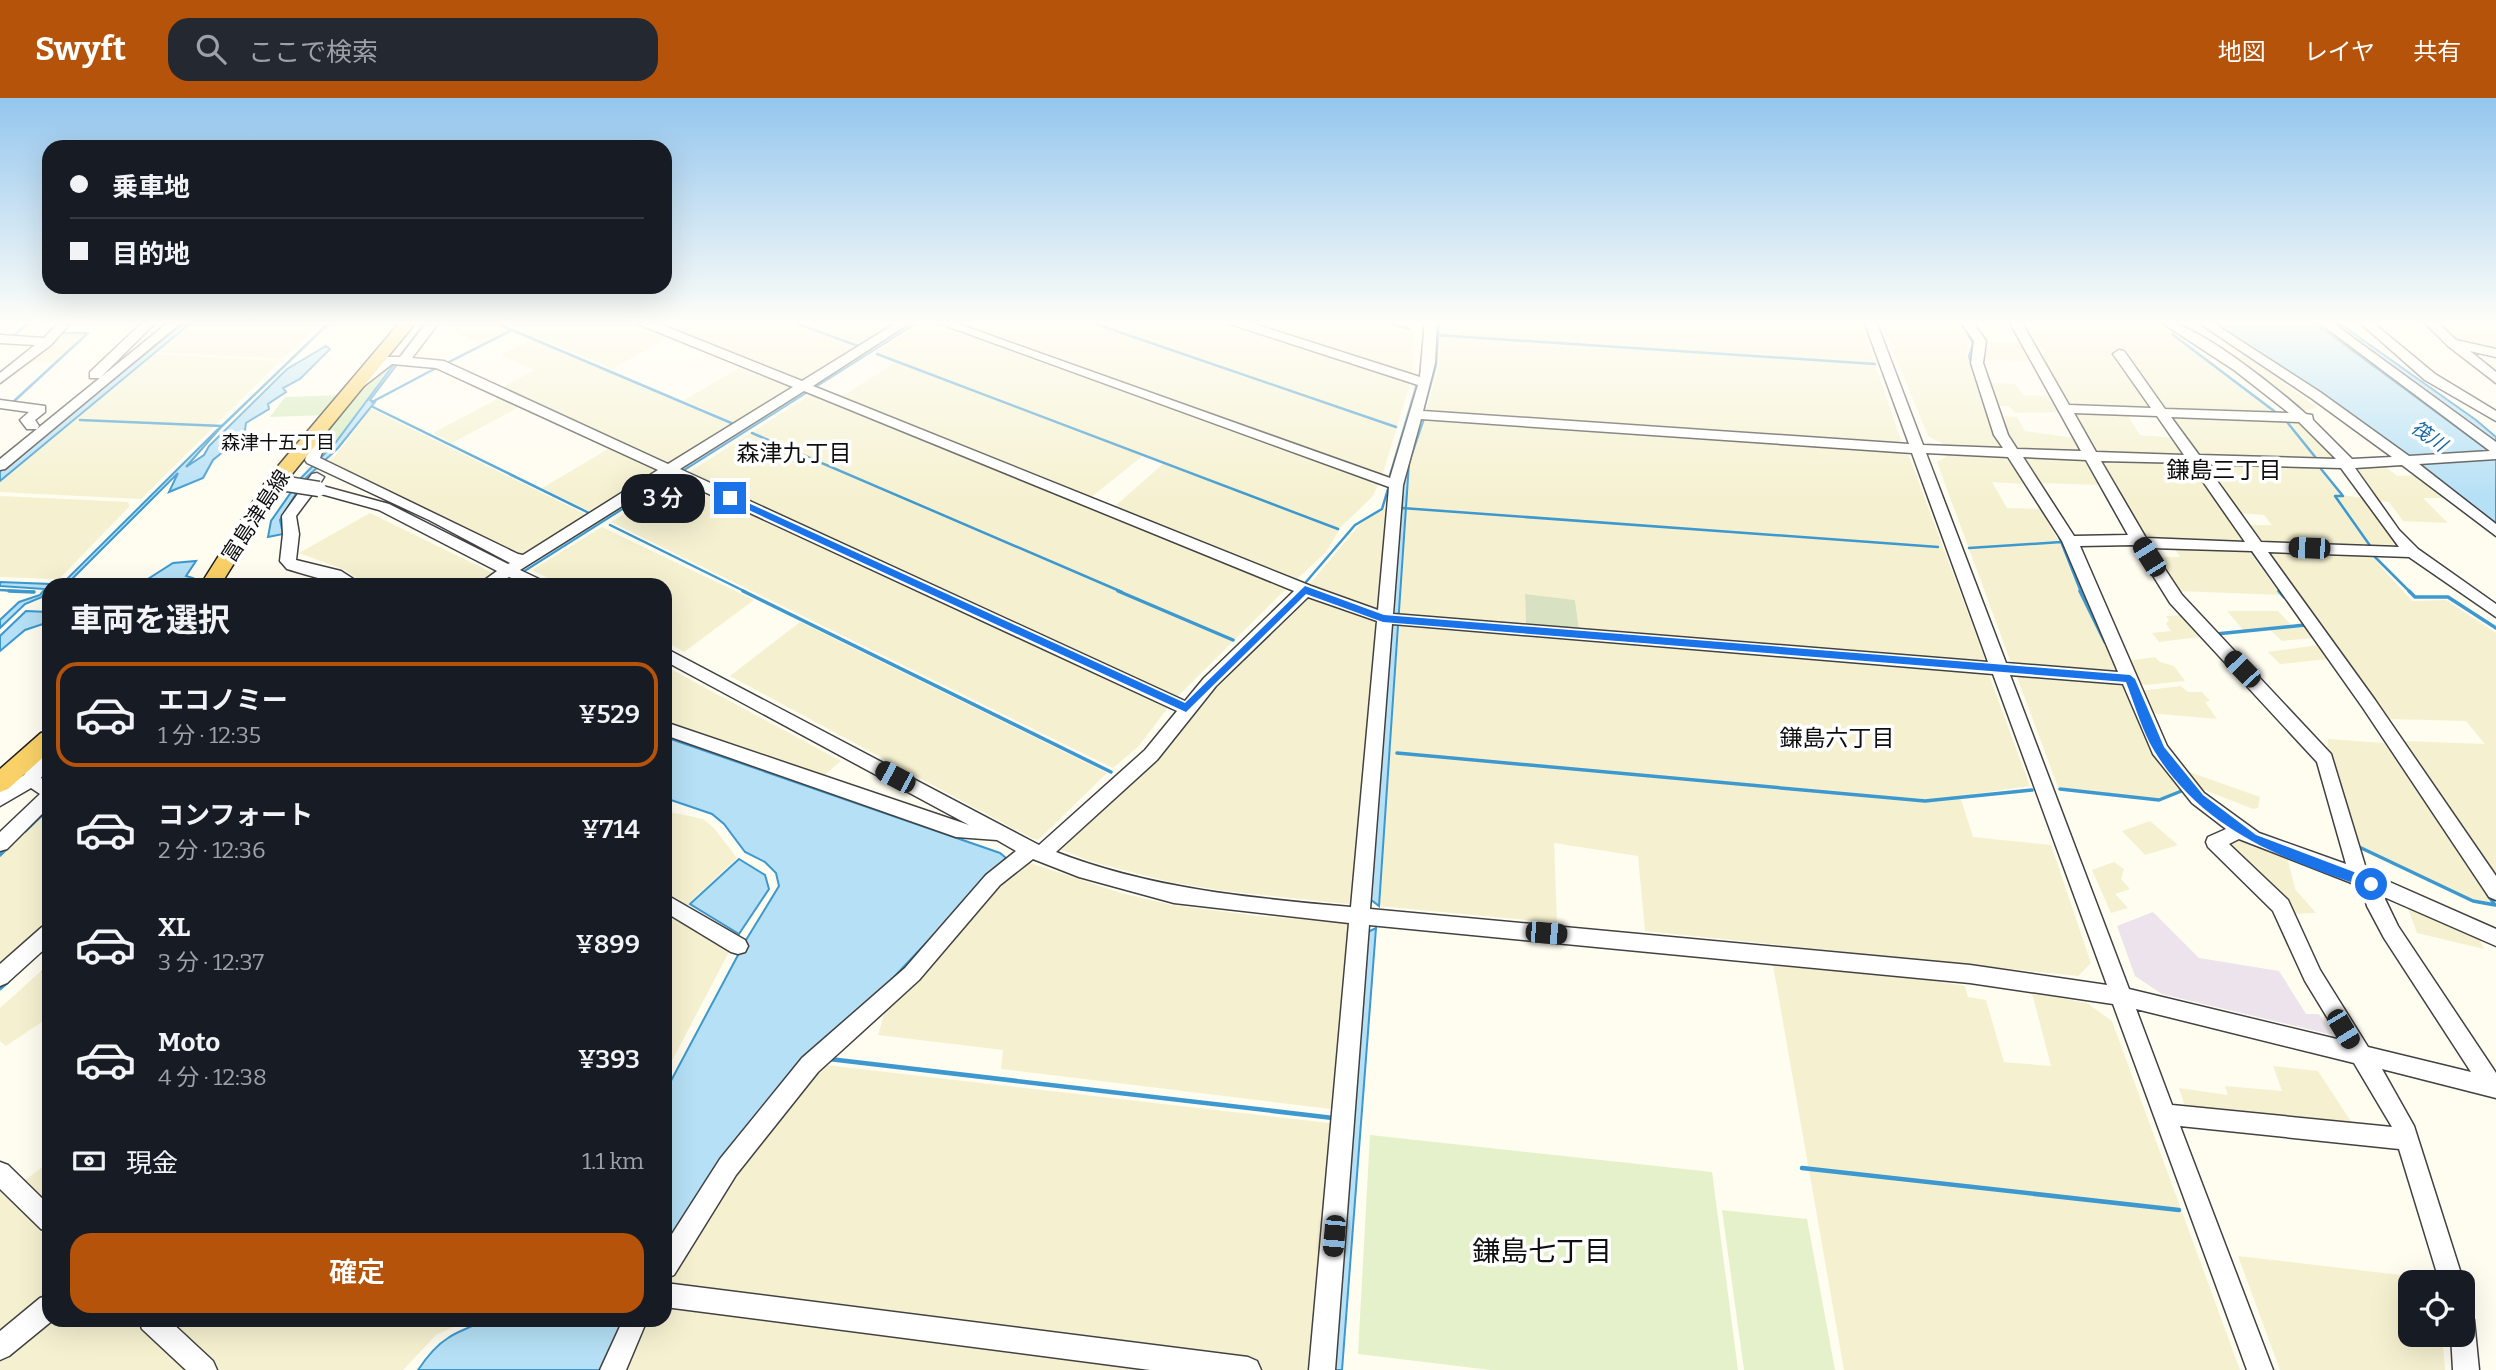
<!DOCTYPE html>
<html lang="ja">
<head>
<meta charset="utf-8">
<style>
	body { margin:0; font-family:Bitter,"Noto Sans JP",serif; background:#242831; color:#f1f3f6; height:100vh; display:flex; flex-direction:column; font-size:26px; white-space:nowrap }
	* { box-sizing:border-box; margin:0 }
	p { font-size:23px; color:#9ea1a6 }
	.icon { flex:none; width:38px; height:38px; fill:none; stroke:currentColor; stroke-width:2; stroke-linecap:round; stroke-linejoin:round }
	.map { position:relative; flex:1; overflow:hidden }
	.details { position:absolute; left:42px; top:480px; width:630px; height:749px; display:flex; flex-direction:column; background:#171b24; border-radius:21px; box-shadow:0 7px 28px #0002 }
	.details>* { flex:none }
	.banner { position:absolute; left:42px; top:42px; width:630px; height:154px; border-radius:21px; box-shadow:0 7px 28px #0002; display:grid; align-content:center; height:154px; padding:0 28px; background:#171b24 }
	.controls { position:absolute; left:2398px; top:1172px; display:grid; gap:14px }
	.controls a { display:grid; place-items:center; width:77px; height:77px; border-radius:14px; background:#171b24; box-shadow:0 7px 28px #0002; font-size:35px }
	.end { position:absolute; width:32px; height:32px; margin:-16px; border:9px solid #1a73e8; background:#fff; box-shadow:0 0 0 4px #fff }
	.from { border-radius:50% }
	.bubble { position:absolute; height:49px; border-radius:21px; background:#171b24; box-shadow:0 7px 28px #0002; font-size:23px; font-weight:600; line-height:49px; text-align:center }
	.car { position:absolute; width:21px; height:42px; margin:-21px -10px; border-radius:9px; box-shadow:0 0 5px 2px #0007; background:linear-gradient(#222 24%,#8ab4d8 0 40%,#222 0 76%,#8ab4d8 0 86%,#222 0) }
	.banner b { display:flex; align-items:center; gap:24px; height:66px; font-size:26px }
	.banner b+b { border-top:2px solid #363941 }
	.banner i { width:18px; height:18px; background:#f1f3f6 }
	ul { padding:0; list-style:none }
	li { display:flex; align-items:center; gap:21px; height:105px; margin:0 14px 10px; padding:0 14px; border:4px solid transparent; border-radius:21px }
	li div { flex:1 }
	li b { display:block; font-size:26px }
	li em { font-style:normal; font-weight:600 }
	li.selected { border-color:#b45309 }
	li>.icon { width:63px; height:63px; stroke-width:1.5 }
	h2 { padding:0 28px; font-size:32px; line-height:84px }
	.pay { display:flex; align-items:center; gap:18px; height:77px; padding:0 28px; font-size:26px }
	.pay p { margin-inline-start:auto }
	.primary-button { display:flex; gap:14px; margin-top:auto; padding:14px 28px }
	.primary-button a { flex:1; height:80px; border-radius:21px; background:#b45309; color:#fff; font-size:28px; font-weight:600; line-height:80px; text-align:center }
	header { display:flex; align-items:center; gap:42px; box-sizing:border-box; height:98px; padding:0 35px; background:#b45309; color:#fff }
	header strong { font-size:33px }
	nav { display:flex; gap:38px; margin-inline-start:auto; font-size:24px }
	.search { width:490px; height:63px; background:#242831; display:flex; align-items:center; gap:18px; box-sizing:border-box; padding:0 24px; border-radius:21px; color:#9ea1a6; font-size:26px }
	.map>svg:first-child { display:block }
	.industrial { fill:#ece3ed }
	.farmland { fill:#f5f1d0 }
	.green { fill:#d4eaba }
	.cemetery { fill:#d8e1c1 }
	.pitch { fill:#e5f1cb }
	.water { fill:#b5e0f6; stroke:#3c98ce; stroke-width:2 }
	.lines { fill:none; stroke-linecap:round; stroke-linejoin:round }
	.stream-far2 { stroke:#3c98ce; stroke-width:2.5 }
	.stream-far1 { stroke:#3c98ce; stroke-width:3.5 }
	.stream { stroke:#3c98ce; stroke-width:4.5 }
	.minor-casing { stroke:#424242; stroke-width:3 }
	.major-casing { stroke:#202020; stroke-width:3 }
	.minor { fill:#fff; fill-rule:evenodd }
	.major { fill:#f9d167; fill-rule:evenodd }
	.minor-bridge-casing { stroke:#424242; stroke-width:17; stroke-linecap:butt }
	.minor-bridge { stroke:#fff; stroke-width:14 }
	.route { fill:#1a73e8 }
	.labels { text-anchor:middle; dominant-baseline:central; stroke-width:7; stroke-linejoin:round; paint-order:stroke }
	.far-water-label { font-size:19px; font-style:italic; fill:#1769a2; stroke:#fff }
	.far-neighbourhood-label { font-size:19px; fill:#0f0f0f; stroke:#fff }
	.street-label { font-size:21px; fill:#0f0f0f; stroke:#fff }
	.neighbourhood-label { font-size:23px; fill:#0f0f0f; stroke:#fff }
	.near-neighbourhood-label { font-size:28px; fill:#0f0f0f; stroke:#fff }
</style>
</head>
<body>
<header>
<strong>Swyft</strong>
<div class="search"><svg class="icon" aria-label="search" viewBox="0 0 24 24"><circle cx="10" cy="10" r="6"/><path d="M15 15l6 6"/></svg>ここで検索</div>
<nav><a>地図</a><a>レイヤ</a><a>共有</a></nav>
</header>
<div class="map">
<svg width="2496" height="1272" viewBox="0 0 2496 1272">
	<rect width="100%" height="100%" fill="#fffcf0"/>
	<!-- industrial -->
	<path class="industrial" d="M2153,814L2199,860L2279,873L2306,916H2319L2333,937L2162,896L2135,878L2117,828Z"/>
	<!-- farmland -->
	<path class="farmland" d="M193,223H324L283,261L155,254Z
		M459,223H484L507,232L480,246L445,229Z
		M498,223H634L671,238L612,271Z
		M651,223H786L857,250L802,284Z
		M807,223H900L861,247L802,225Z
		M925,223H930L1378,386L1373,398L1341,429L1326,454L1296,482L1113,410L1165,364L1145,356L1090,400L841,299L898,263L876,254Z
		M948,223H1227L1411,283L1381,381Z
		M1242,223H1377L1414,234L1412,278Z
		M1440,223H1860L1901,342L1895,347L1425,316L1439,267Z
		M1881,223H1957L1969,241L1966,258L1992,333L2002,351L1949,349L1928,338Z
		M2023,223H2161L2177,231L2167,234L2277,317L2073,310L2041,256H2047Z
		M2433,223H2496V252L2454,242Z
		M60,235H88L56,264H26Z
		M531,241L734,328L666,367L501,290L534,272L501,257Z
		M1982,244L2023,245L2033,263L1980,262Z
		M152,256L280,263L141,401L0,394V383Z
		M2245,258L2270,275L2318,310L2300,313L2230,261Z
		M744,267L796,289L737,326L684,302Z
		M1987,285L2015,286L2024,297L2054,298L2062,314L2015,315L2009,308H1995Z
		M812,296L1288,489L1176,600L686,376Z
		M501,299L521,308L452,345L433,335Z
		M371,311L589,418L518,460L438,417L326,366L335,358Z
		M2073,313L2126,315L2140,337L2176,340L2186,359L2098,355Z
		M2168,317L2301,322L2338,359L2336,363L2201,359L2194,356Z
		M1999,318L2017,319L2025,333L2076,340L2083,352H2019L2013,349Z
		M1425,320L1899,354L1909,358L1985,561L1979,564L1579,532L1575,502L1525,496L1526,527L1398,518L1409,365Z
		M610,350L660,373L593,415L542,390Z
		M1949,357L2006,358L2025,386L1992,384L2007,410L2041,411L2060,446L2079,494L2120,576L2017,567L2010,562L1937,364Z
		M2022,358L2089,362L2103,387L2036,385Z
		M2100,361L2190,364L2249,443L2147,439Z
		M2205,364L2317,368L2340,397L2366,400L2402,449L2257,444L2245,427H2272L2264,417L2237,415L2202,367Z
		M2385,368L2397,378L2417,377L2447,400H2423L2448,425L2403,423L2389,404L2379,403L2355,373L2358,369Z
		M679,381L1170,607L1138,649L1113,670L611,424Z
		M0,398L128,404L130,408L59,481L0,479Z
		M1384,411H1390L1380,514L1308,488L1361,425Z
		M370,415L493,475L491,481L482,486H365L345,472L299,455Z
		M602,429L754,502L684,554L665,543V486H560L532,472Z
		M2173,448L2247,450L2281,497L2177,493L2155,459H2180Z
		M2262,452L2368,454L2412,503L2446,502L2496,535V786L2404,643L2485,646L2466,623L2390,621Z
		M1304,496L1378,523L1357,802L1348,806L1225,793L1170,784L1089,763L1060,751L1059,745Z
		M2227,513H2278L2293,529L2305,528L2313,540L2282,543L2268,530L2244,533Z
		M2185,517L2207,538L2159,544L2152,535L2171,533L2166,526L2169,522L2166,518Z
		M800,524L1107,675L1038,742L1033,741L730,578Z
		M1399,526L1981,573L1989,577L2030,688L1960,698L1973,739L2051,747L2091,865L2078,878L1645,833L1638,758L1554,745L1557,825L1379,808Z
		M2319,547L2328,561L2280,566L2268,554Z
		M2155,559L2160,564L2174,568L2185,583L2145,587L2137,584L2128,563Z
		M665,568L841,663L821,680L665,626Z
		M2019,575L2121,583L2149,648L2182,692L2158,701L2058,689L2017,579Z
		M2181,588L2188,594H2202L2210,603L2205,604L2217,621L2149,615L2140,593Z
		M2328,641L2384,645L2493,806L2472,802L2354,746L2327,655Z
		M2181,671L2260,699L2258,710L2253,711L2194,688Z
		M49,712V829L0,873V759Z
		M665,713L703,721L714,730L737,760L686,808L665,796Z
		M2150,723L2178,747L2145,757L2122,733Z
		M2235,741L2287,759L2295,791L2316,815L2290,816L2229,750L2228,744Z
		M1027,764L1121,795L1172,807L1258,818L1345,823L1354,834L1339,1012L1001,971L1003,952L878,937L888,903L998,784Z
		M2114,764L2124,771L2121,781L2130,791L2115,796L2128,810L2111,815L2092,772Z
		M2406,805L2477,835L2484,851L2417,835Z
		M665,809L730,852L665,976Z
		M49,866V919L6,948L0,943V910Z
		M1773,867L1885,876L1965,888L1968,899L1986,902L2004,964L2051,968L2032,895L2087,905L2112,923L2240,1272H1844Z
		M817,966L1338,1026L1315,1272H620L642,1222H665V1181L706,1112Z
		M2273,968L2318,973L2354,1028L2186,1011L2179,990L2228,997L2225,988L2282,993Z
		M49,1064V1107L24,1083Z
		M0,1089L49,1138V1203L0,1243Z
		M2238,1158L2435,1181L2436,1185H2410V1237H2442L2445,1272H2280Z
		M49,1222H135L187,1272H0V1258Z
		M166,1222H468L436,1237L403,1272H219Z"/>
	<!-- green -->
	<path class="green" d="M394,263L336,344L319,360C332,309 354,295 394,263Z
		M343,297L328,317L270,319L285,299Z"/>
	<!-- cemetery -->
	<path class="cemetery" d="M1525,496L1575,502L1579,532L1526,527Z"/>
	<!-- pitch -->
	<path class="pitch" d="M1370,1037L1712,1074L1738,1272H1491L1358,1256Z
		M1722,1112L1807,1121L1835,1272H1744Z"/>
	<!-- water -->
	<path class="water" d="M186,223H193L0,383V373Z
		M426,223H430L370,302L375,304L338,350L305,381L280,422L283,436L268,439L271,423L301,380L336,344Z
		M913,223H920L504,486H496Z
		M2209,223H2310L2334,239L2496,358V427C2404,352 2309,285 2209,223Z
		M2328,223H2336L2476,322L2496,339V345Z
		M326,248L330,251L300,281L283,290L286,294L268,306L269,311L246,325L245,332L232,340L229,349L213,362L203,380L169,394L178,375L72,481H67L217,332L222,328L186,369L204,357L209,348L287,271Z
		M1419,320L1424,321L1409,365L1379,808L1370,801L1404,368Z
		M196,463L186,478L193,480L190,484L140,486L173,465Z
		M0,484L50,486L42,499L25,506L0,530V522L19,504L40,497L45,491L0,488Z
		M26,513L49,514V524L25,532L0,553V538Z
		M665,639L1000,755L1006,760L880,894L665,1150V994L746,842L779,788L776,775L765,764L745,754L724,726L712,716L665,700Z
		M739,761L765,777L769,791L739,836L690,806Z
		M1376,830L1342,1272H1330L1368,834Z
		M482,1222H623L602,1272H418C426,1260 435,1248 448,1240C459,1232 472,1230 482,1222Z"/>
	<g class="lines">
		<!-- stream-far2 -->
		<path class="stream-far2" d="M790,223L858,248
			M1087,223L1396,329
			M1383,223L1409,231
			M1960,223L1973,245L1969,259L1973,268
			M2422,223L2433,233
			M512,232L736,327
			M2172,236L2278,316
			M1436,237L1875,266
			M11,240L30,223
			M1423,252L1424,223
			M877,256L1338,431
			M447,265L512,232L492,223
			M372,304L438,269
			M12,305L88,235H60
			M373,309L589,415
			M1423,314L1436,267L1439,223
			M80,322L222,328L331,223
			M2287,324L2316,360
			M752,335L1122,494
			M2321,371L2343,398H2335L2371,449H2367
			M1389,381L1417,286
			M1402,410L1938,449
			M610,427L746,494
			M2058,436L2081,494
			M1969,450L2061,444
			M2250,451L2281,494
			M2373,457L2410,494
			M1306,484L1355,427L1382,411L1388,391
			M0,492L34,494"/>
		<!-- stream-far1 -->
		<path class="stream-far1" d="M9,493L34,494
			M743,493L1111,674
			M1118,493L1233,542
			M2080,493L2105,544
			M2279,493L2284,499
			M2409,493L2415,499H2448L2496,530
			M2216,536L2305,527
			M1397,655L1925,703L2032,692
			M2060,691L2159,702L2184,692L2182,690
			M25,733L49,710
			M2357,748L2473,803L2495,807L2488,797
			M0,757L7,750"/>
		<!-- stream -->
		<path class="stream" d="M44,874L49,878
			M0,890L8,883
			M665,958L669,961
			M829,961L1333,1020
			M1802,1070L2179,1112"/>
		<defs>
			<path id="minor" d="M60,223H72L51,247L0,285V275L35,247L0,245V237L44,240Z
				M144,223H157L100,280H90V274Z
				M170,223H183L5,371L0,372V361L37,331H27L20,322L29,314L0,310V302L45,308V314L35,322L39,328L37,331Z
				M428,223H440L412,260L444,263L668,366L793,289L638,226L636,223H652L802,283L899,223H913L813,288L1311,488L1378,512L1389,389L933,223H950L1390,380L1418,287L1230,226L1228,223H1245L1420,279L1425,223H1437L1435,265L1423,313L1909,346L1864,223H1876L1923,347L2003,350L1994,337L1971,265L1974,243L1960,223H1972L1986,243L1983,265L2008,337L2017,351L2081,353L2009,223H2021L2069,307L2151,310L2113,256L2119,252L2124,253L2165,311L2289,315L2234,272L2159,223C2192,220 2279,292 2306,316L2312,317L2313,322L2352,361L2392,359L2311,300L2196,223H2210L2320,294L2409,358L2490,353L2317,223H2330L2496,344V361L2419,366L2496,426V438L2402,367L2355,370L2399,432L2418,451L2496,506V519L2409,459L2268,454L2375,602L2496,778V802L2489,799L2363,610L2252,453L2151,450L2182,497L2331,656L2367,774L2496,831V848L2384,799L2398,828L2496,975V1000L2382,971L2414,1028L2464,1185L2462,1190V1185H2440L2399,1051L2180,1028L2273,1272H2247L2113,906L1970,885L1369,827L1335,1272H1309L1349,825L1174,805L1079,779L1033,761L1000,787L919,882L818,974L736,1077L674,1177L665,1181V1147L720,1061L802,960L905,870L986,777L1016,753L997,742L956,739L665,637V624L969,727L665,563V550L1039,747L1145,652L1177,613L670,378L520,472L541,482L543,486H524L509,479L497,486H479L497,473L379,412L314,394L296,418L299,436L296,462L341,473L361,486C340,488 308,477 287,471L280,463L283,436L282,418L312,376L317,375L324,379L319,387L389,406L508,466L510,465L429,422L307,365L305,362L315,330H325L328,338L320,360L518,456L523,457L658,372L436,270L392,266L360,291H350V285L384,259H400ZM804,293L1294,493L1204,580L1185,603L680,371ZM2074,315L2157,318L2184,357L2096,354ZM2171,319L2299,324L2336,361L2199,357ZM1421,321L1912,355L1988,564L1393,516L1403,387ZM1926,355L2008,359L2062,443L2118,574L2006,565ZM2023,359L2086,362L2128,437L2074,438ZM2101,363L2190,365L2245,444L2146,440ZM2205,366L2341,370L2399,449L2261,444ZM2134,447L2170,505L2317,664L2346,766L2259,735L2204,695L2167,648L2080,448ZM1308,499L1377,523L1351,809C1251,800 1151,791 1056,754L1157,662L1216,588ZM1392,526L1993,576L2107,887L1970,867L1370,811ZM2010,577L2123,586L2153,656L2192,705L2226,731L2208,739L2206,744L2208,749L2273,813L2305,883L2341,942L2129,891ZM2239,741L2362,789L2367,808L2384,840L2471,974L2368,949L2320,872L2288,802L2229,746ZM2136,911L2354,965L2392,1029L2172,1007Z
				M2358,223H2371L2435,276L2496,313V323L2425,282Z
				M2423,223H2436L2456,242L2496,251V259L2470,253L2496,274V285L2448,248Z
				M49,645V666L41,680L49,684V709L7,751L0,753V734L40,696L31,690L0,708V692L24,677L43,646Z
				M665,796L745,842L748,848L745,854L738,856L731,854L665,814Z
				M49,827V847L7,885L0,888V866L42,829Z
				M0,1064L8,1067L49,1107V1134L41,1131L0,1091Z
				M665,1185L1248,1259L1257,1263L1261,1272H1150L665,1209Z
				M49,1197V1222H53L9,1258L0,1262V1233L40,1200Z
				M2462,1210L2471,1213L2474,1222L2479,1272H2453L2451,1237H2462Z
				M139,1222H169L213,1263L217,1272H186L142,1231Z
				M623,1222H647L626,1272H600Z"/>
			<path id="major" d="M401,223H417L283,387L221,486H201L268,380Z
				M49,633V654L8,691L0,694V671L41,635Z"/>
		</defs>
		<!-- minor casing -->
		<use href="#minor" class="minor-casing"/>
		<!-- major casing -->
		<use href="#major" class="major-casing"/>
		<!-- minor -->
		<use href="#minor" class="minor"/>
		<!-- major -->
		<use href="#major" class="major"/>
		<defs>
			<path id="minor-bridge" d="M287,386L319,391"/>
		</defs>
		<!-- minor-bridge casing -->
		<use href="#minor-bridge" class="minor-bridge-casing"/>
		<!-- minor-bridge -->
		<use href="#minor-bridge" class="minor-bridge"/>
	</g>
	<!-- sky -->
	<linearGradient id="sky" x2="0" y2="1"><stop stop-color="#93c6ee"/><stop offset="0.56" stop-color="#fffef8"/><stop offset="1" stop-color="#fffef8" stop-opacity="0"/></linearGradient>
	<rect width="2496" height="401" fill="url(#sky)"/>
	<!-- route -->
	<path class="route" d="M727,398H733L1185,605L1305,488L1384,517L2130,577L2135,581L2164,649L2203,697L2256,737L2375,782L2377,786L2371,791C2285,762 2205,734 2155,654C2142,633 2135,607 2126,584L1383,524L1306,496L1186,614L727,402Z"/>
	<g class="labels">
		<!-- far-water labels -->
		<g class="far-water-label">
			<text transform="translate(2429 338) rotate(35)">筏川</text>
		</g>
		<!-- far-neighbourhood labels -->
		<g class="far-neighbourhood-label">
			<text x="278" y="344">森津十五丁目</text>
		</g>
		<!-- street labels -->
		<g class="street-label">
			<text transform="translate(256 418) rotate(-57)">富島津島線</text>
		</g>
		<!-- neighbourhood labels -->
		<g class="neighbourhood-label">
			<text x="794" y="355">森津九丁目</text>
			<text x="2224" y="372">鎌島三丁目</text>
			<text x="1837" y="640">鎌島六丁目</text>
		</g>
		<!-- near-neighbourhood labels -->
		<g class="near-neighbourhood-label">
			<text x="1542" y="1153">鎌島七丁目</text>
		</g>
	</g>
</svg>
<div class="controls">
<a><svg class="icon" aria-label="locate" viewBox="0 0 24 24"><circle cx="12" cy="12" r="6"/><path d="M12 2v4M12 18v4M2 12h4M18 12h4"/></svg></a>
</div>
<i class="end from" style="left:2371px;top:786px"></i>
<i class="end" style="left:730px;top:400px"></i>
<div class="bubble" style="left:621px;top:376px;width:84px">3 分</div>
<i class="car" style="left:2309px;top:450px;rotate:272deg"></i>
<i class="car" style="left:2149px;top:459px;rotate:328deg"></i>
<i class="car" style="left:2242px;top:571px;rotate:316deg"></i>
<i class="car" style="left:895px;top:679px;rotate:298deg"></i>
<i class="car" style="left:1546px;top:835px;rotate:95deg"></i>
<i class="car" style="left:2343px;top:931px;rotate:149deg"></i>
<i class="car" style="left:1334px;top:1138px;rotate:185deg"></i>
<div class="banner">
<b><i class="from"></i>乗車地</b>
<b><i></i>目的地</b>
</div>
<section class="details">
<h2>車両を選択</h2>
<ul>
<li class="selected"><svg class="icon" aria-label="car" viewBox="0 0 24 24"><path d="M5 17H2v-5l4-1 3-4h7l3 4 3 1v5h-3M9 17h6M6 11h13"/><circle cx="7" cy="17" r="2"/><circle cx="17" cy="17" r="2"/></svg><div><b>エコノミー</b><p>1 分 · 12:35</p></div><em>¥529</em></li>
<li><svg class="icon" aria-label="car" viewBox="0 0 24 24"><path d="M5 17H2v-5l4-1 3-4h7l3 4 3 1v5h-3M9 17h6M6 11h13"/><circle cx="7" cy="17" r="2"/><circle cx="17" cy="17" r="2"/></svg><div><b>コンフォート</b><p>2 分 · 12:36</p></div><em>¥714</em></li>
<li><svg class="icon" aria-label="car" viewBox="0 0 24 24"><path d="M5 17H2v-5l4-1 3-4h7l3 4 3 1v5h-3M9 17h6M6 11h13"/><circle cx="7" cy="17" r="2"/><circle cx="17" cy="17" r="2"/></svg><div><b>XL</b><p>3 分 · 12:37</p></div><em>¥899</em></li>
<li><svg class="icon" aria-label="car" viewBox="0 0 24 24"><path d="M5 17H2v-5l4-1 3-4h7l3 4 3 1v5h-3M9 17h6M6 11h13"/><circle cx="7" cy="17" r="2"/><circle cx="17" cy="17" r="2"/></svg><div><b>Moto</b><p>4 分 · 12:38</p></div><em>¥393</em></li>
</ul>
<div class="pay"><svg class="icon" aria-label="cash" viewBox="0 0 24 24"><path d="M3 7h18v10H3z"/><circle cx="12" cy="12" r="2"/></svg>現金<p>1.1 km</p></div>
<div class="primary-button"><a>確定</a></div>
</section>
</div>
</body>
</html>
